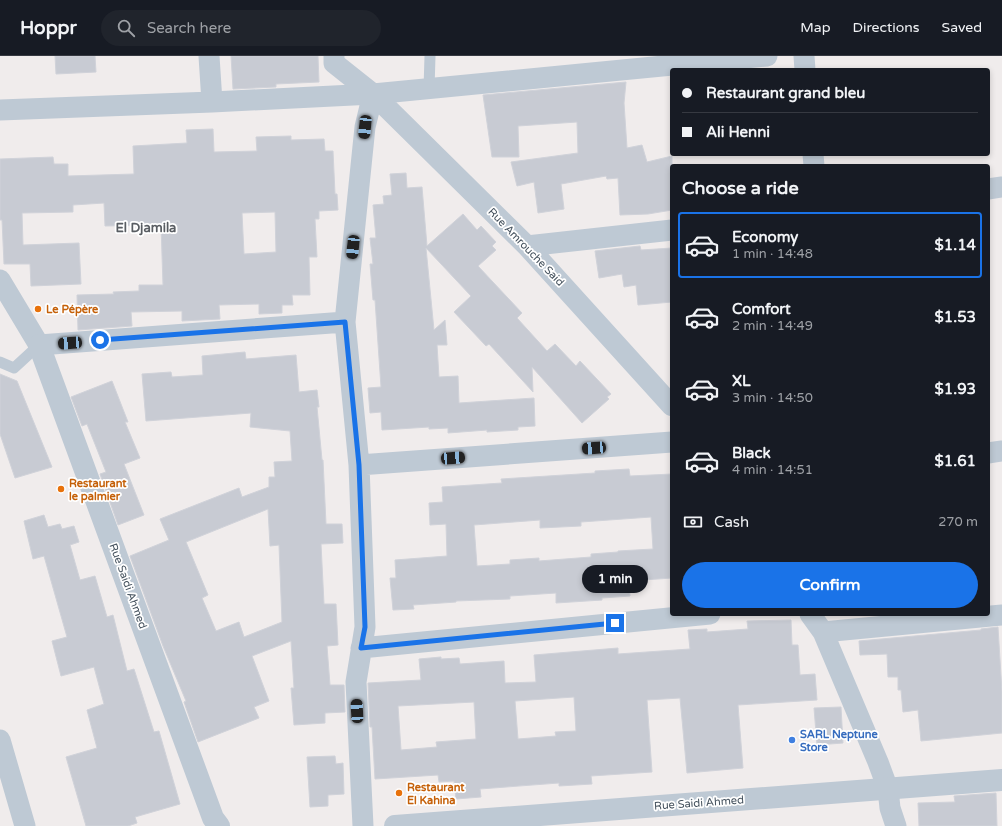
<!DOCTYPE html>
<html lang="en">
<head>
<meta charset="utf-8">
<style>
	body { margin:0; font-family:"Varela Round",sans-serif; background:#20242c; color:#f1f3f6; height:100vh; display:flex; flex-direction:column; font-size:15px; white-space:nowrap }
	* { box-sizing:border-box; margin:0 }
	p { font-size:13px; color:#9ea1a6 }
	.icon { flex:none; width:22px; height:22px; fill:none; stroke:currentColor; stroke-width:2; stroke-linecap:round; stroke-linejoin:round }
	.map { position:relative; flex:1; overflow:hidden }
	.details { position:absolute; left:670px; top:108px; width:320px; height:452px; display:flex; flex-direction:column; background:#171b24; border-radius:4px; box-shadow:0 2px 6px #0003 }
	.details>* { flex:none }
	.hud { position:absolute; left:670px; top:12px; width:320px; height:88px; border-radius:4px; box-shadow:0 2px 6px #0003; display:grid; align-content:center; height:88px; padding:0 12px; background:#171b24 }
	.end { position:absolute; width:18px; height:18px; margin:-9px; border:5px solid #1a73e8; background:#fff; box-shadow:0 0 0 2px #fff }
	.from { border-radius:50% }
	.bubble { position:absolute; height:28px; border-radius:14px; background:#171b24; box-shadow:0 2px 6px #0003; font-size:13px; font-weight:700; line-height:28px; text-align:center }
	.car { position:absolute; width:12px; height:24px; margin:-12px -6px; border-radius:5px; box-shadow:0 0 3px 1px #0007; background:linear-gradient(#222 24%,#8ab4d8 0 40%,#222 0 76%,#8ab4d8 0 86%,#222 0) }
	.hud b { display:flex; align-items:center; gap:14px; height:38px; font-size:15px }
	.hud b+b { border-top:1px solid #363941 }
	.hud i { width:10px; height:10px; background:#f1f3f6 }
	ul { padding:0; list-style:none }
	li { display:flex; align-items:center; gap:12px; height:66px; margin:0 8px 6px; padding:0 4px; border:2px solid transparent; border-radius:4px }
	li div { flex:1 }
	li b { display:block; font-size:15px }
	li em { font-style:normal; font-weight:700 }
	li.current { border-color:#1a73e8 }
	li>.icon { width:36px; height:36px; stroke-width:1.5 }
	h2 { padding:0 12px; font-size:18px; line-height:48px }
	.pay { display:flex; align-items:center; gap:10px; height:44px; padding:0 12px; font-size:15px }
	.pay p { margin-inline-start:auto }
	.action { display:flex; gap:8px; margin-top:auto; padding:8px 12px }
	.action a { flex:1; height:46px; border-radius:24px; background:#1a73e8; color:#fff; font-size:16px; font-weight:700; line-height:46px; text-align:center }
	header { display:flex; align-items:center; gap:24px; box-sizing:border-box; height:56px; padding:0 20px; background:#171b24; border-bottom:1px solid #363941 }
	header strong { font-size:19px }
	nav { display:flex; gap:22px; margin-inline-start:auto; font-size:14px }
	.search { width:280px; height:36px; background:#20242c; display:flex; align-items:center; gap:10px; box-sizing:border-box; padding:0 14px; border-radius:22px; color:#9ea1a6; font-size:15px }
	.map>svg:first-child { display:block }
	.building { fill:#c8cbd3; stroke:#d0d2d9; fill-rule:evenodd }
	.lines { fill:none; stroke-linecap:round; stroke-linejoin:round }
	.service { stroke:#bec9d4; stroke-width:11 }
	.minor { stroke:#bec9d4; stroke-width:21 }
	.tertiary { stroke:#bec9d4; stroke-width:22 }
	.route { stroke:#1a73e8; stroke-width:5 }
	.food-dot { fill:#e8710a; stroke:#fff; stroke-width:1.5 }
	.shop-dot { fill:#3f7fe0; stroke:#fff; stroke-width:1.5 }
	.labels { text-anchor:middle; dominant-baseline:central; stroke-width:3.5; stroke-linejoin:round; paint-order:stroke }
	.street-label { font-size:11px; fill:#43505c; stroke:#fff }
	.food-label { font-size:11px; font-weight:bold; fill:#c56008; stroke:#fff; text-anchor:start }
	.shop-label { font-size:11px; font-weight:bold; fill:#366cbe; stroke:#fff; text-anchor:start }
	.quarter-label { font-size:13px; font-weight:bold; fill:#595d62; stroke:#fff }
</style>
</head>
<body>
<header>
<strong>Hoppr</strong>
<div class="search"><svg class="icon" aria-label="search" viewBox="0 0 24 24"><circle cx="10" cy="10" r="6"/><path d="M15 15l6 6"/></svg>Search here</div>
<nav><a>Map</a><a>Directions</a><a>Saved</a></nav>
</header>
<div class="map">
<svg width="1002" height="770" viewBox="0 0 1002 770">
	<rect width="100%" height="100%" fill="#f0ecec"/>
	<!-- building -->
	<path class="building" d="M55,0H95L96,16L56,18Z
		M231,0H318L319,26L276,28V31L233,33Z
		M626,26L624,47L627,92L642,89L647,106L672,100V154L648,158L620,159L618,122L607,123L606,120L561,128L564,153L538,157L534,126L517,130L511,106L578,97L577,66L518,70L519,101H492L483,39Z
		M213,73L214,96L257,95L256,81L291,80V84L324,83L325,95H333L335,138H337L338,154L319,155V163H315L317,201H309L310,239H292L293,249H282V257L259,258V248L219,249L220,263L182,265V255L131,256L132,270L78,274L77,239L114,238L113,236L139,235V229H163L161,169L105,170L104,147L73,149V156L22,157L23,189L79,187L81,228L31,230L30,208H4L2,164H0V103L53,101L54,108H68V120L134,118L133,90L187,87L186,74ZM275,156L276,196L244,198L242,157Z
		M406,117L407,132L422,131L427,190L463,158L477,174L481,170L496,186L492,190L496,194L478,210L522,257L517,262L547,295L555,288L576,310L580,305L611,338L607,341L609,343L582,367L532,311L533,336L489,288L486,290L454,256L471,240L426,192L434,274L445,264L447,289H437L439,321L458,320L459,347L534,342L535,370L518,371V374L487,376V374L448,377V372L429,373V371L382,374L381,356L370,357L368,332L381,331L375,244H373L370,208H373L370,182H376L373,149L384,148L383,140L392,139L390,118Z
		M640,190L641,194L672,192V246L638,249L636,229L624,231L622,218L599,222L595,195Z
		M245,296L246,303L296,299L299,336L317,334L319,351H317L322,404H323L326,468H342L343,487L321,488L324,548H336L338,589L327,590L330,629H344L345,656L325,657V667L294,669L291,632H294L291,585L252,600L269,645L254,651L259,662L198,686L184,646L186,645L163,590L130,500L169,484L160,463L239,432L242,441L269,431V421H275L274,406L292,405L290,375L250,371L251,357L146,365L142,318L171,316L172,321L203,319L202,300ZM268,453L270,490L279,489L282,566L244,581L239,566L216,575L202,542L208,539L186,486Z
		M0,318L17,325L52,411L15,422L0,378Z
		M112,325L128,366H125L140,402L124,408L144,459L118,469L100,418L106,416L87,368L82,370L71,341Z
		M629,413L630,420L672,418V522L629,525L630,540L602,542V544L556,547V537L510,540V543L456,545V546L413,549L414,553L393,554L390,522H396L395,504L447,500L446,468L430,469L429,447L443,446L442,431L502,427L501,423L595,417V415ZM651,461L653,493L618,495V496L591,498V501L539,505V502L510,504V508L477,510L474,469L540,464V472L581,470V466Z
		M44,459L48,471L60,468L62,473L74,470L79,486L70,489L80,524L95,520L107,561L113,559L127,615L134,613L154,676L159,675L180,748L135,761L137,767L128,770H86L66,701L97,692L87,654L104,648L94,611L61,620L52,585L67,581L44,500L33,503L24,465Z
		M791,564L792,589H798L800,619L815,618L817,644L738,649L743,712L687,717L680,642L647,644L652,716L591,720L592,728L559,730V727L480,733L481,741L456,743L454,725L439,726L438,719L375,723L372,671H370L368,627L421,624L419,603L441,601V603L459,602L460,608L504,605L505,627L536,626L534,599L618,592V598L690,593L688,574L707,573V576L748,573L747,565ZM574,641L576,675L555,676L556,680L518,683L515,645ZM474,646L476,683L436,686L437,691L401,694L398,650Z
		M998,571L1002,636V677L921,685L918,654L903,656L901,634H898V621H888L887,598L860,599L859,585L981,574V573Z
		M841,651L843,687L817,689L814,652Z
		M335,700L336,708L343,707L344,738L328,739V750L310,751L307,701Z
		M996,737L997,770H919L918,747L955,746L954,740Z"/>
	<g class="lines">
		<!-- service -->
		<path class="service" d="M429,33L430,0
			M0,306L14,312L39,289"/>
		<!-- minor -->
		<path class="minor" d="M209,0L212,46
			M334,0V7L373,38L527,190L672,350
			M804,0L805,14
			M0,54L212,46L373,38L767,0
			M813,98L814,110
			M988,133L1002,131
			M527,190L672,174
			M0,224L39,289L345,266
			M988,397L1002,395
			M359,409L672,386
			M810,558L823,576L878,706L888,733L890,752L896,770
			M823,576L1002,559
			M361,592L710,558
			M0,684L25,770
			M363,770L356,626L365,571L359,409L345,266L365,71L373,38"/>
		<!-- tertiary -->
		<path class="tertiary" d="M39,289L213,762L219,770
			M395,770L1002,724"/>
	</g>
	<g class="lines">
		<!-- route -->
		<path class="route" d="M100,284L345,266L359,409L365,571L361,592L615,567"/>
	</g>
	<!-- markers -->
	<g class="food-dot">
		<circle cx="38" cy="253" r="4"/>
		<circle cx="61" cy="433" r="4"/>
		<circle cx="399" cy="737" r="4"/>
	</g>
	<circle class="shop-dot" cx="792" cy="684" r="4"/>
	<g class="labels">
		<!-- street labels -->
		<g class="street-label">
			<text transform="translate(526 191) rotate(46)">Rue Amrouche Said</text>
			<text transform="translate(128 530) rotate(70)">Rue Saidi Ahmed</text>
			<text transform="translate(699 747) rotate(-4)">Rue Saidi Ahmed</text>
		</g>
		<!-- food labels -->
		<g class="food-label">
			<text x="46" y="253">Le Pépère</text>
			<text x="69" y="427">Restaurant<tspan x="69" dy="13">le palmier</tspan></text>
			<text x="407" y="731">Restaurant<tspan x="407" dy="13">El Kahina</tspan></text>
		</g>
		<!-- shop labels -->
		<g class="shop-label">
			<text x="800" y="678">SARL Neptune<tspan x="800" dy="13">Store</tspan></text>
		</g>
		<!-- quarter labels -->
		<g class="quarter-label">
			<text x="146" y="172">El Djamila</text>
		</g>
	</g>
</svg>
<i class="end from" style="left:100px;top:284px"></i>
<i class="end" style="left:615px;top:567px"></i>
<div class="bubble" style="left:582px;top:509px;width:66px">1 min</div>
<i class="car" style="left:365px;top:71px;rotate:186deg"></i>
<i class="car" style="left:353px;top:191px;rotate:186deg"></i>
<i class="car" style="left:70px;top:287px;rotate:266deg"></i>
<i class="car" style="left:594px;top:392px;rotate:266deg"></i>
<i class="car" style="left:453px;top:402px;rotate:86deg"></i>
<i class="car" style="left:357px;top:655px;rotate:357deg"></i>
<div class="hud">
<b><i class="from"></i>Restaurant grand bleu</b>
<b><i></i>Ali Henni</b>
</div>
<section class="details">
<h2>Choose a ride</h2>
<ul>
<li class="current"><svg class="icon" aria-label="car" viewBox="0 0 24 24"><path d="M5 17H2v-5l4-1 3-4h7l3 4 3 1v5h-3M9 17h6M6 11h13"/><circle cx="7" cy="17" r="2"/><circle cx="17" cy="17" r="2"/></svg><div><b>Economy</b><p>1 min · 14:48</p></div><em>$1.14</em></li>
<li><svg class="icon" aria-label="car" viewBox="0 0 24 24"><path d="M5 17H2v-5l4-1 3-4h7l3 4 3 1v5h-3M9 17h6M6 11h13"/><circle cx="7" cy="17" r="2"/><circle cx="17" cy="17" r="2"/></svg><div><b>Comfort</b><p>2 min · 14:49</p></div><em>$1.53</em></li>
<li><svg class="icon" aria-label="car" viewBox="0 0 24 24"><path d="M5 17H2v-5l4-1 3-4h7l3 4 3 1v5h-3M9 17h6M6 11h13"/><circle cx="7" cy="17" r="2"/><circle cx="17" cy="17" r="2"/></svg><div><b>XL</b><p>3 min · 14:50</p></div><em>$1.93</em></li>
<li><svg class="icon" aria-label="car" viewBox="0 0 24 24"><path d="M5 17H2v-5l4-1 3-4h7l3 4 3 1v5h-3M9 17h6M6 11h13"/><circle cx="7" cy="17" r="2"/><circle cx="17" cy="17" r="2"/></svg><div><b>Black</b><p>4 min · 14:51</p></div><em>$1.61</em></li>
</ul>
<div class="pay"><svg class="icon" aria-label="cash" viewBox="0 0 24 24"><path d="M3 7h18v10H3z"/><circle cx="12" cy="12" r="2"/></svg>Cash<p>270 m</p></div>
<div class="action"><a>Confirm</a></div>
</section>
</div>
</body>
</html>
